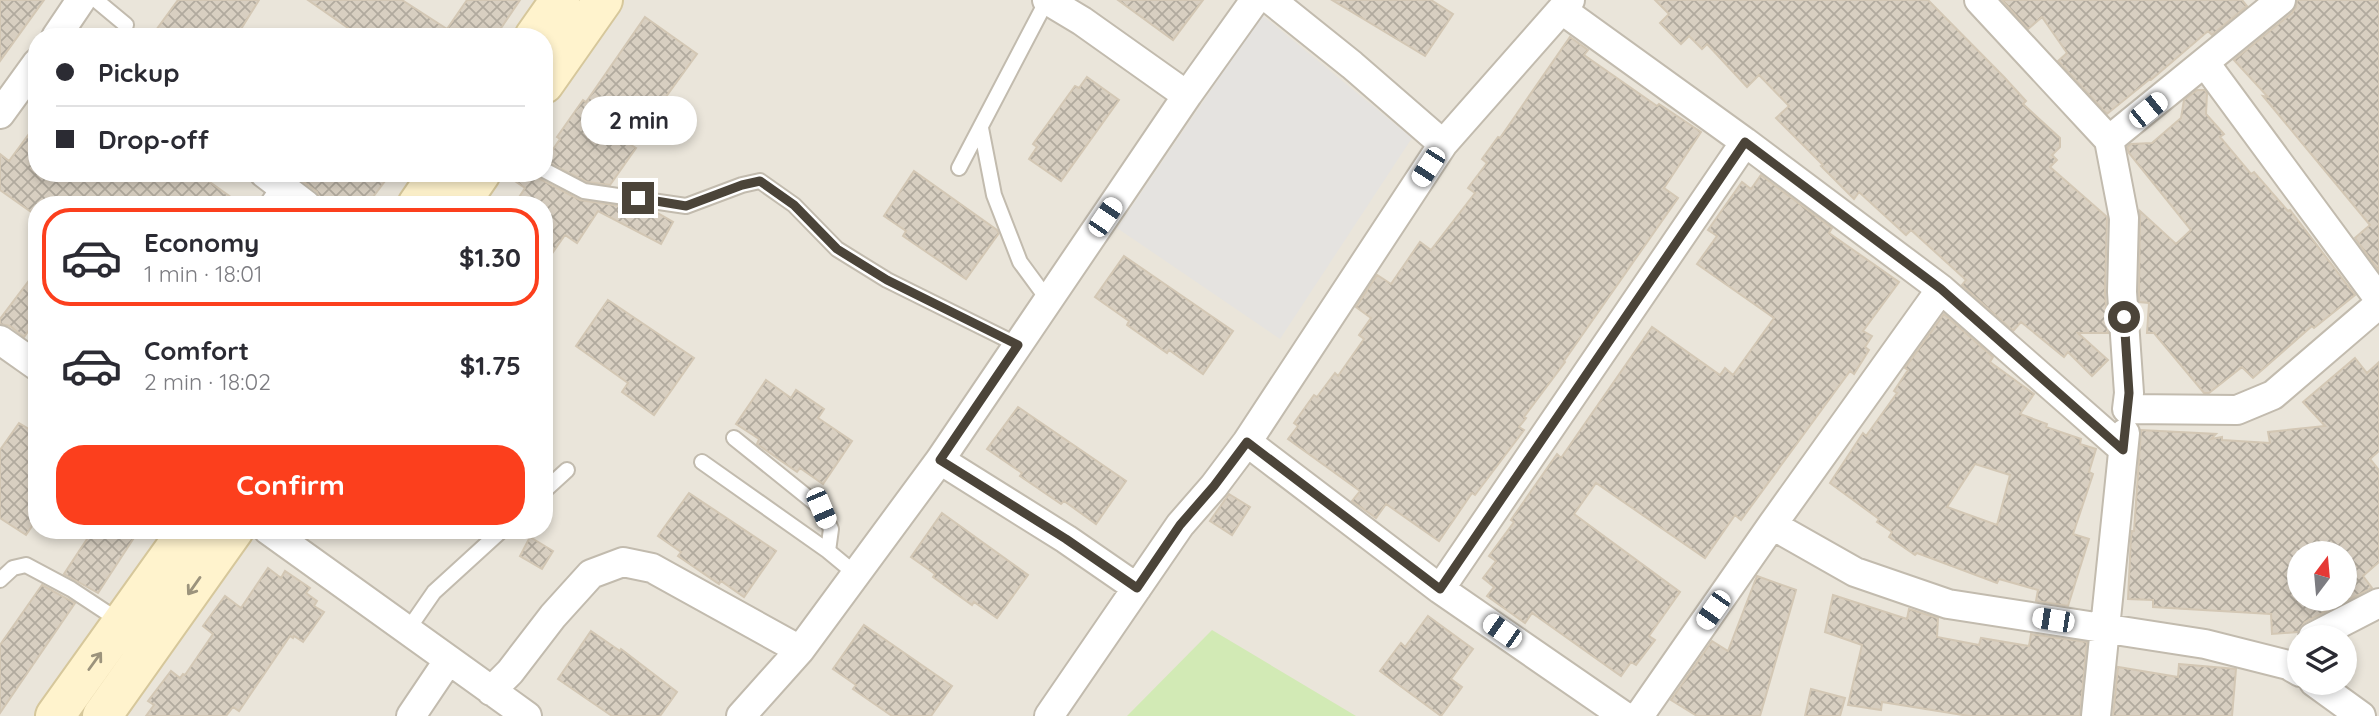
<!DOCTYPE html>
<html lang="en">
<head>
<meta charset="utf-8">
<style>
	body { margin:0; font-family:Quicksand,sans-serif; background:#f7f7f7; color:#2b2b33; height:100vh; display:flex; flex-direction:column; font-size:26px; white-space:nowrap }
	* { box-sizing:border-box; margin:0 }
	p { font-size:23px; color:#7c7c81 }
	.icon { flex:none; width:38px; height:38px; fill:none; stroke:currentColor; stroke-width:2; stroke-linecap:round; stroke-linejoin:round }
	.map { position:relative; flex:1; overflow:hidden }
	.side { position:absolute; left:28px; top:196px; width:525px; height:343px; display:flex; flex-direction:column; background:#fff; border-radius:28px; box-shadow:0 4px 10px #0003 }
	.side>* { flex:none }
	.top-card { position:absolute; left:28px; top:28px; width:525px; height:154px; border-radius:28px; box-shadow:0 4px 10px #0003; display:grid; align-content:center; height:154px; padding:0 28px; background:#fff }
	.needle { width:46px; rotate:16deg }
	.controls { position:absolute; left:2287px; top:541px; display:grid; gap:14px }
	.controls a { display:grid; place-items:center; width:70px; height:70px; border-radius:50%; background:#fff; box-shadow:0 4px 10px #0003; font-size:35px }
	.end { position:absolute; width:32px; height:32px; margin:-16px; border:9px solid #4b4439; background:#fff; box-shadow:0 0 0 4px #fff }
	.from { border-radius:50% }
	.bubble { position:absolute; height:49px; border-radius:24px; background:#fff; box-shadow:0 4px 10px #0003; font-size:23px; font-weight:800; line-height:49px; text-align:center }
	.car { position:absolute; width:21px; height:42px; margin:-21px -10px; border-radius:9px; box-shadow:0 0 5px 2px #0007; background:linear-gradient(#fff 24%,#345 0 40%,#fff 0 76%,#345 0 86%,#fff 0) }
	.top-card b { display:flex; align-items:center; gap:24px; height:66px; font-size:26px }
	.top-card b+b { border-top:2px solid #e1e1e2 }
	.top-card i { width:18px; height:18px; background:#2b2b33 }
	ul { padding:12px 0 0; list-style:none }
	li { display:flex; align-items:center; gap:21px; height:98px; margin:0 14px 10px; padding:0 14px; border:4px solid transparent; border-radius:28px }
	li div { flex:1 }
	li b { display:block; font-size:26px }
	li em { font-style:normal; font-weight:800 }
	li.current { border-color:#fc3f1d }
	li>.icon { width:63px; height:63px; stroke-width:1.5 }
	.cta { display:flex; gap:14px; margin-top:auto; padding:14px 28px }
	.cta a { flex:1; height:80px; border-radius:28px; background:#fc3f1d; color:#fff; font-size:28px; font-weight:800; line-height:80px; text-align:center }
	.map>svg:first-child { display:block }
	.residential { fill:#eae5da; fill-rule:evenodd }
	.park { fill:#d2eab5 }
	.parking { fill:#e5e3e0 }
	.building { fill:url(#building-cross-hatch); stroke:#d3c7b4; stroke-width:2; fill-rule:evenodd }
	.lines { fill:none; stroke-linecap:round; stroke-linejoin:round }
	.lane-casing { stroke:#c2bbae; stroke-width:18 }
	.street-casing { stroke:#c2bbae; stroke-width:32 }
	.secondary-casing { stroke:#d6c79b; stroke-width:42 }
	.lane { stroke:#fff; stroke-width:14 }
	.street { stroke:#fff; stroke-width:28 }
	.secondary { stroke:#fff3cd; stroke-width:38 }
	.oneway { stroke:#9c937c }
	.route { stroke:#4b4439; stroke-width:9 }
</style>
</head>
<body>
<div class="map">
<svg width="2379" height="716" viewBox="0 0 2379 716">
	<defs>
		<pattern id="building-cross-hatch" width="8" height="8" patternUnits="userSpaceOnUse" patternTransform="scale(1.75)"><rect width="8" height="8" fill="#d8cfc1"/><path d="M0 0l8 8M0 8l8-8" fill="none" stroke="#b1aa9e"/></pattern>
	</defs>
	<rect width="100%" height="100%" fill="#f6f3ec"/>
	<!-- residential -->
	<path class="residential" d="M0,0H2379V716H0ZM37,37H544V173H37ZM37,205H544V530H37ZM2300,553H2345V598H2300ZM2300,637H2345V682H2300Z"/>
	<!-- park -->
	<path class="park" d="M1212,630L1356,716H1127Z"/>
	<!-- parking -->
	<path class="parking" d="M1262,15L1412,138L1280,339L1117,228Z"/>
	<!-- building -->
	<path class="building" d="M0,0H44L0,61Z
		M178,0H259L236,37H151Z
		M308,0H402L447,29L467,0H520L495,37H361Z
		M1118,0H1203L1173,40Z
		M1332,0H1431L1453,14L1425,56Z
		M1655,0H1928L2004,77L2026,101L2023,104L2060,138V147L2052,155L2057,160L2050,167L2107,217L2105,292L2108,333H2078L2108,360L2092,376L2068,352L2064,357L2021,322L2013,331L1962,285L1966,280L1911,230L1906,235L1859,192L1854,199L1821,166L1823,165L1776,118L1789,106L1759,75L1747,87L1707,44L1702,49L1689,36L1681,44L1660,23L1669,14Z
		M2002,0H2242L2247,6L2212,35L2208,31L2151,80L2150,79L2107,114L2058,61L2067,53L2042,17L2028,29Z
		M2297,0H2379V271L2355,238L2370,225L2263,96L2268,97L2234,60L2292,13L2296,7Z
		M645,17L697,54L631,145L636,148L610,185L587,182L545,161L560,139L557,137L583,100L586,102Z
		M1570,37L1588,50L1584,55L1657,106L1659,104L1701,132L1664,188L1678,198L1564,361L1565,362L1524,417L1526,418L1519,427L1524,430L1475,495L1472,493L1439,541L1386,504L1376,518L1352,501L1360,491L1288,439L1298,426L1294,423L1314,395L1317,397L1335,373L1338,376L1364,339L1359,335L1371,318L1356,307L1377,275L1391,284L1420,242L1431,250L1475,193L1468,188L1487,163L1482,159L1498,137L1500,138Z
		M1087,77L1119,100L1061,181L1029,159L1037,147L1033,144L1075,86L1079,88Z
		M2197,90H2205L2207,94L2206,114L2224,134L2220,137L2251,174L2254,172L2288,211L2290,210L2355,295L2314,328L2312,326L2253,378L2242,367L2209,393H2204L2154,333H2147L2149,303L2139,302V292L2140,211L2176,244L2191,230L2129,153L2127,147L2131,144L2152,143L2181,118L2184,100Z
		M37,123V173H197L242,205H37V216L0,190V154L9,161Z
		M914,171L997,230L999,233L966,279L903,236L906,231L884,216Z
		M298,173H391L367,205H322L317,192L297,177Z
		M503,173H535L540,179L580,200L654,211L673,222L661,244L598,211L577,243L565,235L544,265V205H514L525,188Z
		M1761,175L1832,228L1829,233L1899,282L1863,331L1872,336L1865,347L1869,350L1854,374L1850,371L1741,520L1735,515L1705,558L1596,483L1574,514L1680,592L1649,636L1655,640L1636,665L1631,662L1621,676L1532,613L1525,623L1487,596L1494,587L1483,578L1496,561L1489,556L1514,522L1511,520L1557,454L1561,458L1652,327L1720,375L1725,368L1733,375L1774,318L1697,264L1717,236L1708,230L1742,182L1751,189Z
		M1124,256L1233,331L1203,374L1169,350L1167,353L1127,325L1129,321L1095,297Z
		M37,270V319L24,337L10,326L0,324V319Z
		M608,300L694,358L654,415L622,392L628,383L576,346Z
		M1944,314L1993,357L1990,362L2034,394L2020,414L2047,424L2046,427L2081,439L2080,444L2096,449L2089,472L2093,474L2073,534L2089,539L2068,606L2036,601L2038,590L1999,579L1997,583L1917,553L1915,555L1889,537L1892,532L1877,522L1879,519L1830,483L1863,433L1866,436L1897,393L1894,391L1908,370L1905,368ZM1975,464L2010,475L1997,525L1947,507Z
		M2355,358L2367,373L2379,362V451L2370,459L2379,470V562L2363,576L2372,588L2305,622L2298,632L2272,634L2271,614L2153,607V600L2128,599L2131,537L2132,531H2134L2141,430L2216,434L2211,439L2222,437V440L2270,443L2268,432L2325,426L2303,402ZM2300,553H2345V598H2300Z
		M766,380L791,398L796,390L824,409L818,418L852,441L823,484L800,468L797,472L757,444L759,439L736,424Z
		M1018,407L1126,481L1096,524L1064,501L1061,504L1020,476L1022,473L987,449Z
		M19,423L37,434V519L26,535L0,518V450Z
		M689,493L776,551L744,597L721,581L719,584L678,556L681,552L658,536Z
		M1229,494L1250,507L1232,535L1210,521Z
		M942,513L1028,575L997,618L974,602L972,605L933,577L935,574L911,557Z
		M93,530H139L98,593L64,574Z
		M530,537L553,551L542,569L520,556Z
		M268,568L281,578L285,571L310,588L306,593L317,601L314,606L324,612L303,642L294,636L293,638L290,636L239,711L233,707L226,716H146L154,705L148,701L171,671L180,678L183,674L185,675L213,634L203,626L225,596L241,608Z
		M1757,576L1796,590L1760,716H1697L1671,700L1712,641L1728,651Z
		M42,585L75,603L0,713V645Z
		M1833,595L1907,619L1909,609L1938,618L1937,637L1979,645L1981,638L2029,646L2031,634L2087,642L2080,716H1969L1882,702L1881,710L1848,705L1862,645L1825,632Z
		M1428,616L1473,649L1451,679L1462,687L1441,716L1380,671L1401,643L1405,647Z
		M864,625L952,686L931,716H892L853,689L856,685L833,669Z
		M591,631L620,651L621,649L677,692L660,716H612L558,679Z
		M2179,664L2236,669L2232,716H2113L2118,667L2178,677Z
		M1811,689L1845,698L1840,716H1805Z"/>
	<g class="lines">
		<defs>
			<path id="lane" d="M96,0L126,25
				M981,128L994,195L1020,262L1048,300
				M959,168L1047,0
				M544,170L584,191L686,206L742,185L760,181L794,205L837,249L887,280L1018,345
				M266,205L288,173
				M734,438L821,508L831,529L828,551
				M702,462L828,551L857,575
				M544,491L567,470
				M0,580L13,568L26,565L71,589L121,622
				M407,631L434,592L502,530"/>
			<path id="street" d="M1271,0L1352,65L1443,144
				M1979,0L2109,140L2124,218L2122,292L2129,393L2127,409L2237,410L2273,395L2379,304
				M56,37L81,0
				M2205,63L2379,299
				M1188,94L1255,0
				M0,114L37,63
				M2109,140L2281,0
				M1745,142L1941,289L2123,449
				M264,173L306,205
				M0,340L37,366
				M1247,442L1440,589L1624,716
				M940,460L1066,539L1137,588
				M1772,525L1855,572L1948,604L2205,644L2288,665L2300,672
				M268,530L527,716
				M1440,589L1745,142L1562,10
				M2313,637L2379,603
				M2314,682L2361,716
				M491,691L510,672L553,616L591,574L623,562L652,568L800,650
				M411,716L448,661
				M741,716L800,650L940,460L1188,94L1175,87L1082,21L1047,0
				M1049,716L1180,525L1214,486L1247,442L1443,144L1570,0
				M1639,716L1772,525L1941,289
				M2096,716L2125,433"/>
			<path id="secondary" d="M534,37L560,0
				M544,84L603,0
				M417,205L439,173
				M459,205L481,173
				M55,716L188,530
				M102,716L234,530"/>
		</defs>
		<!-- lane casing -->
		<use href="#lane" class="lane-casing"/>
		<!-- street casing -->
		<use href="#street" class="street-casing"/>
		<!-- secondary casing -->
		<use href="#secondary" class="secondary-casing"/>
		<!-- lane -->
		<use href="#lane" class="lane"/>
		<!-- street -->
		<use href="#street" class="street"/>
		<!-- secondary -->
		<use href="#secondary" class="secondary"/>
	</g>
	<!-- one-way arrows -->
	<defs><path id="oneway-shaft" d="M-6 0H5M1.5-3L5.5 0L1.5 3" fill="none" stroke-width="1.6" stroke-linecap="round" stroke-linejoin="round" transform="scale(1.75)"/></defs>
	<g class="oneway">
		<use href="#oneway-shaft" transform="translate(194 586) rotate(125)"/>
		<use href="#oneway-shaft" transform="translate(95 661) rotate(-54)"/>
	</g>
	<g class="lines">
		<!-- route -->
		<path class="route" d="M638,198L686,206L742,185L760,181L794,205L837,249L887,280L1018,345L940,460L1066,539L1137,588L1180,525L1214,486L1247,442L1440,589L1745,142L1941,289L2123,450L2129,393L2124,317"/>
	</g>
</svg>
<div class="controls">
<a><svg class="needle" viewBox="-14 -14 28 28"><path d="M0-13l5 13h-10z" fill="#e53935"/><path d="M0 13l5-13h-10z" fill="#7c7c81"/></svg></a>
<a><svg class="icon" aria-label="layers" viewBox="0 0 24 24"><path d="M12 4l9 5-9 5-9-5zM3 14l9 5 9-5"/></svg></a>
</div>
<i class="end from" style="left:2124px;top:317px"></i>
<i class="end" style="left:638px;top:198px"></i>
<div class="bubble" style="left:581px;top:96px;width:116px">2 min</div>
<i class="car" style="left:2148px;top:110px;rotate:51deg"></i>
<i class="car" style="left:1428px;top:167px;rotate:213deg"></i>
<i class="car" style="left:1105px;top:217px;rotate:34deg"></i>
<i class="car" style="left:821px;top:508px;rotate:157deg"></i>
<i class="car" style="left:1713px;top:610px;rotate:215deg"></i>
<i class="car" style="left:2053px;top:620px;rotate:279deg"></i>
<i class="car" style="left:1502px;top:631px;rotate:305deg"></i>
<div class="top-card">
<b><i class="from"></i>Pickup</b>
<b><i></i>Drop-off</b>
</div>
<section class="side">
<ul>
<li class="current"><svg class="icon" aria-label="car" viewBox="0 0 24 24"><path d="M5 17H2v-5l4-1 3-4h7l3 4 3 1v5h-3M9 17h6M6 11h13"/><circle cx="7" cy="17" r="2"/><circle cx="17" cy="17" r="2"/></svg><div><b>Economy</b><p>1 min · 18:01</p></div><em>$1.30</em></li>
<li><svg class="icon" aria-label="car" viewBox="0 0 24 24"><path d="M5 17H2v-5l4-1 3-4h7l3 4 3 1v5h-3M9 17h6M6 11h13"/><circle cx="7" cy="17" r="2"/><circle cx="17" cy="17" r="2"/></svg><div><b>Comfort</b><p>2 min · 18:02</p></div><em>$1.75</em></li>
</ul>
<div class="cta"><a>Confirm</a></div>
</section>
</div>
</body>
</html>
